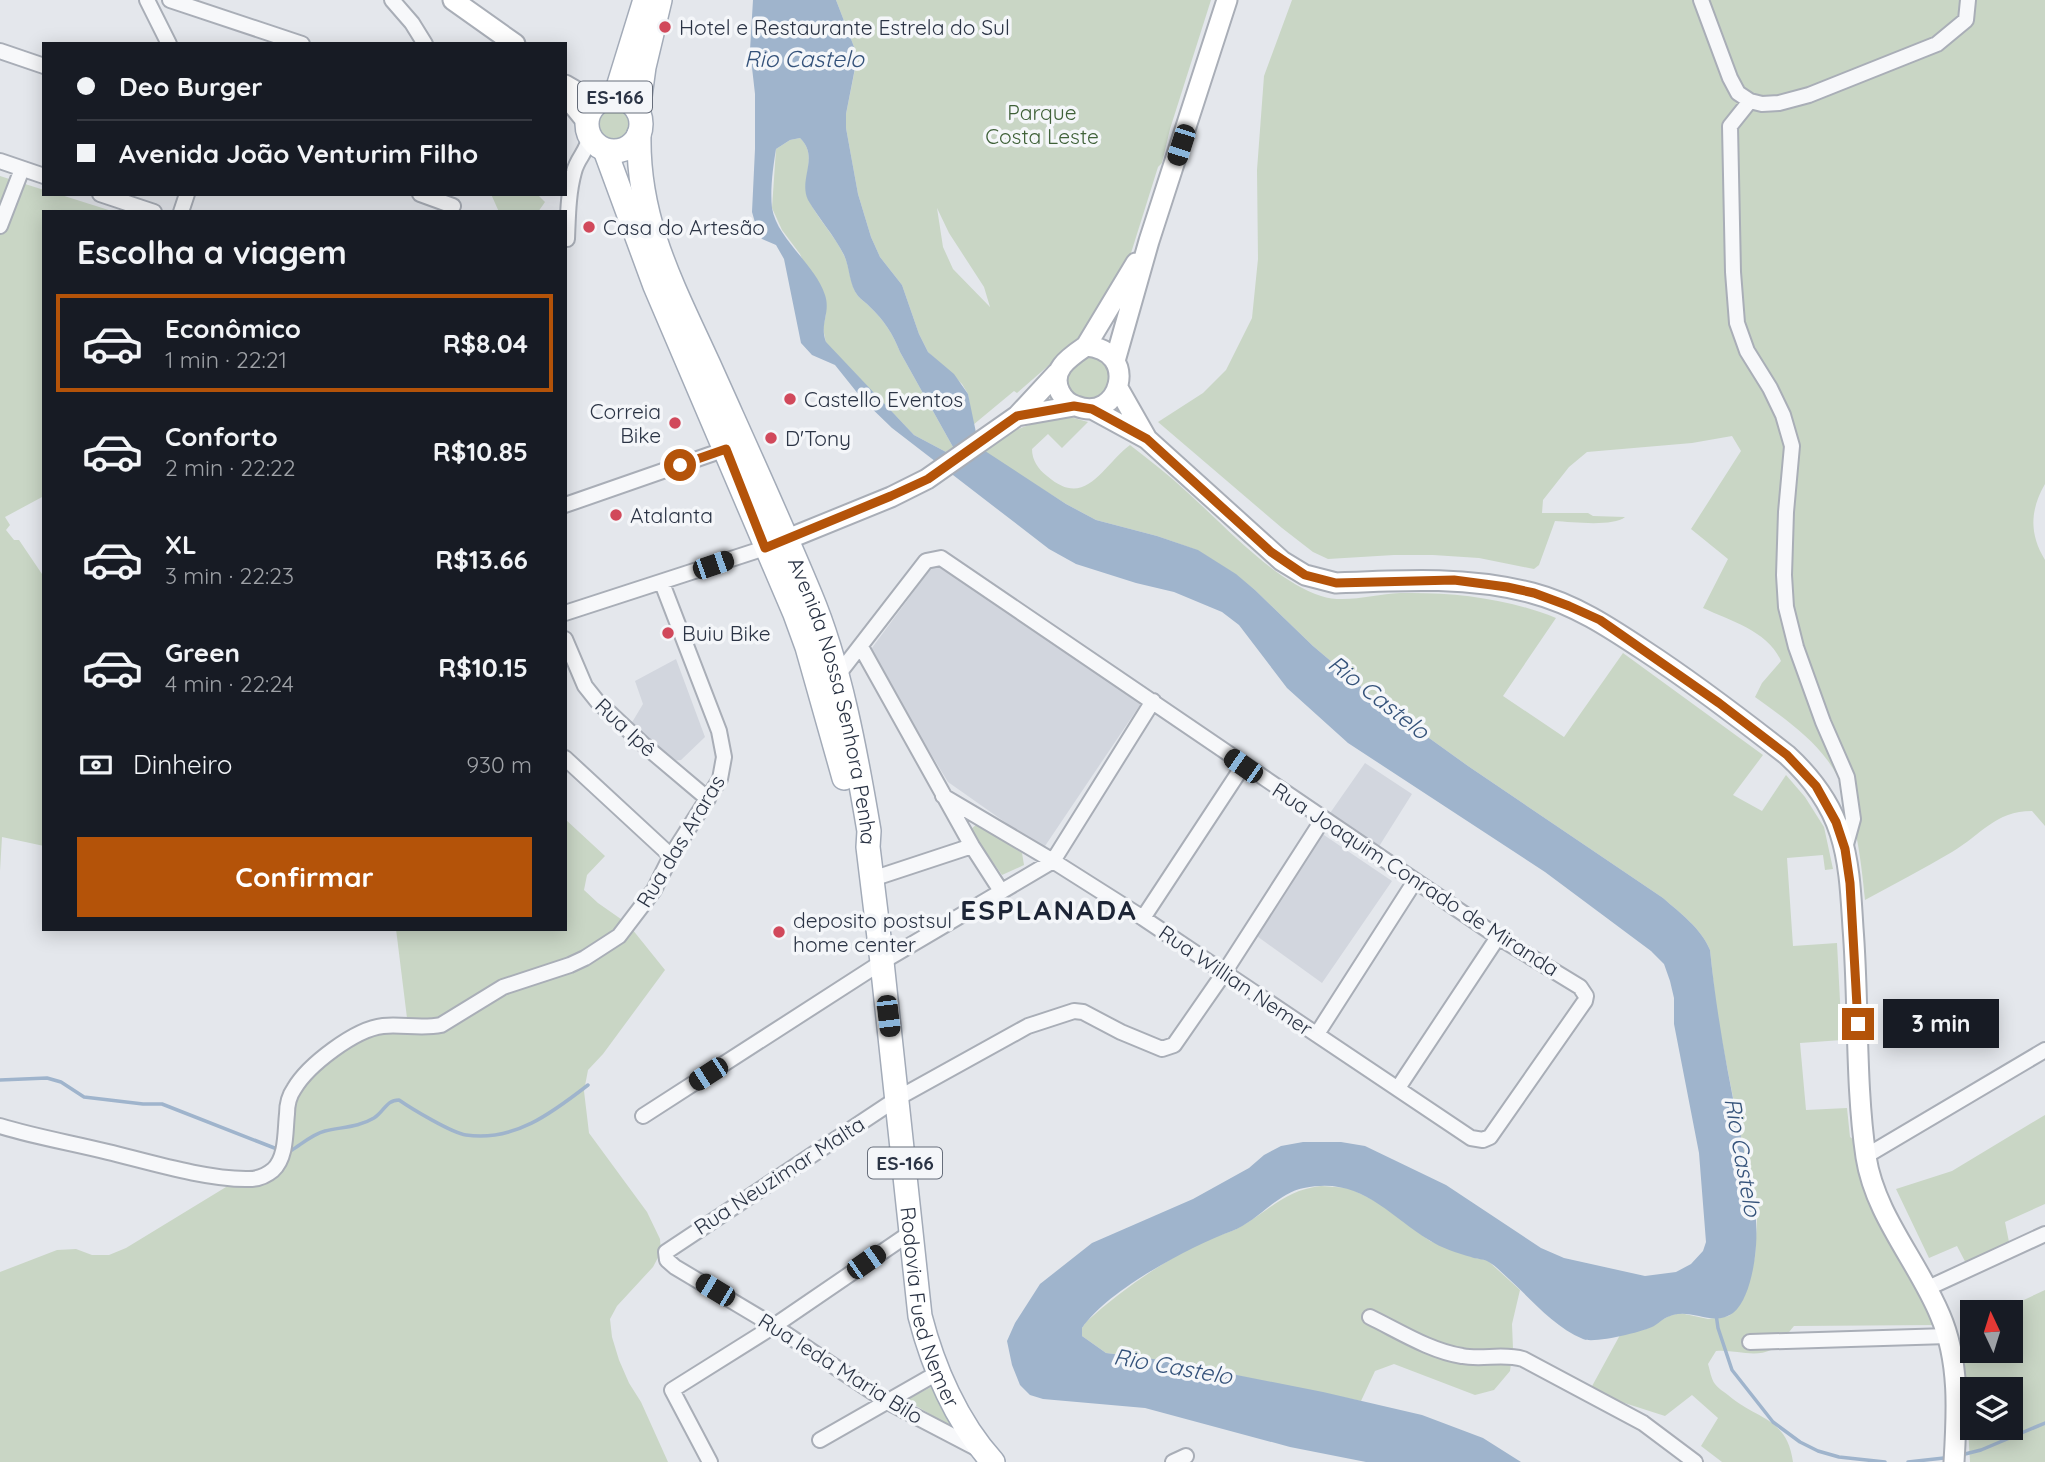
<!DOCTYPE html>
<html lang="pt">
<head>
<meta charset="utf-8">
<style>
	body { margin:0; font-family:Quicksand,sans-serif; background:#242831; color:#f1f3f6; height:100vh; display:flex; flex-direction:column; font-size:26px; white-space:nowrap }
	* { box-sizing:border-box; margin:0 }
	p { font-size:23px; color:#9ea1a6 }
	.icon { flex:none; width:38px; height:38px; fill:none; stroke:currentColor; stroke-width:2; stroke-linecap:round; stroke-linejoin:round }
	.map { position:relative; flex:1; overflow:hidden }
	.side { position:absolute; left:42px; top:210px; width:525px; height:721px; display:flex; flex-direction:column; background:#171b24; border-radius:0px; box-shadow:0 4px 18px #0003 }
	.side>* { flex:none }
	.hud { position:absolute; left:42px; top:42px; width:525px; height:154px; border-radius:0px; box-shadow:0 4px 18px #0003; display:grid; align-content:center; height:154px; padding:0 35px; background:#171b24 }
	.needle { width:46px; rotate:356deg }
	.buttons { position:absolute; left:1960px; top:1300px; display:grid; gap:14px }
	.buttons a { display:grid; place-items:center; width:63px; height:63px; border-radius:0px; background:#171b24; box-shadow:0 4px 18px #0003; font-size:35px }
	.end { position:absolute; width:32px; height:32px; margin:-16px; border:9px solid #b45309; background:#fff; box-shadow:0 0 0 4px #fff }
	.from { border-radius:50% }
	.bubble { position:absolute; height:49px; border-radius:0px; background:#171b24; box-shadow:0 4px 18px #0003; font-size:23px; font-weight:800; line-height:49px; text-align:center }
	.car { position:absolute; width:21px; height:42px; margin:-21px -10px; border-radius:9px; box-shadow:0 0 5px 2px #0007; background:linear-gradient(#222 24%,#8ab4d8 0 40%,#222 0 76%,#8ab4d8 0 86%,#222 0) }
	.hud b { display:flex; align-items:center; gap:24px; height:66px; font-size:26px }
	.hud b+b { border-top:2px solid #363941 }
	.hud i { width:18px; height:18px; background:#f1f3f6 }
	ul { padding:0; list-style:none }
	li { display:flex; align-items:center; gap:21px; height:98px; margin:0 14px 10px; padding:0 21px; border:4px solid transparent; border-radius:0px }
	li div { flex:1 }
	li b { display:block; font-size:26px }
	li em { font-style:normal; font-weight:800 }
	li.current { border-color:#b45309 }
	li>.icon { width:63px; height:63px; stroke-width:1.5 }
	h2 { padding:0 35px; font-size:32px; line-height:84px }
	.pay { display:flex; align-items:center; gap:18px; height:77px; padding:0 35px; font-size:26px }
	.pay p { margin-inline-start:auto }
	.action { display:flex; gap:14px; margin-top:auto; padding:14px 35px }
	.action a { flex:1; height:80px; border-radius:0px; background:#b45309; color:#fff; font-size:28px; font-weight:800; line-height:80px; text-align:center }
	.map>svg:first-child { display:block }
	.built { fill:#d2d6de }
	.green { fill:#c9d6c5; fill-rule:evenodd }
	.water { fill:#9fb4cc; fill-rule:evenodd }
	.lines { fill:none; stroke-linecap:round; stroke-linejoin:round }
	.stream { stroke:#9fb4cc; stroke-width:3.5 }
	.street-casing { stroke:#a9aeb7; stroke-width:18 }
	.secondary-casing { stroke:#a9aeb7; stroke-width:23 }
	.primary-casing { stroke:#a3abb8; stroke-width:26 }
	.street { stroke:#f7f8fa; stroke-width:14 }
	.secondary { stroke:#fff; stroke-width:19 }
	.primary { stroke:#fff; stroke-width:23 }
	.route { stroke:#b45309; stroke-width:9 }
	.poi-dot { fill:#d1495b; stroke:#f4f6f9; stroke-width:2.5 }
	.labels { text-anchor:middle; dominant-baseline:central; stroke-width:7; stroke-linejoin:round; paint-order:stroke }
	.shield { fill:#f4f6f9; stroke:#676e7b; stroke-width:2 }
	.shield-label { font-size:19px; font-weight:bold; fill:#2b3445 }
	.poi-label { font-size:21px; fill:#2b3445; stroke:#f4f6f9; text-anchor:start }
	.park-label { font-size:21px; fill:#3f6138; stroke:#f4f6f9 }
	.street-label { font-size:21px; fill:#2b3445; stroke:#f4f6f9 }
	.water-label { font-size:23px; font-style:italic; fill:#34527a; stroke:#f4f6f9 }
	.district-label { font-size:28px; font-weight:bold; letter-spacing:2px; fill:#1d2536; stroke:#f4f6f9 }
</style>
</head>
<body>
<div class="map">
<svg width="2045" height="1462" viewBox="0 0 2045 1462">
	<rect width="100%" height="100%" fill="#e4e7ec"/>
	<!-- built -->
	<path class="built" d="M934,564L1142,702L1043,849L948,782L869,652Z
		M676,659L705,737L681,760L672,761L631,724L643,704L635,681Z
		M1365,763L1412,794L1378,848L1328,816Z
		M1321,833L1392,881L1322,983L1254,934Z"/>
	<!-- green -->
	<path class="green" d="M836,0H1211L1170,129L1162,163L1158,167L1126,269L1080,338L1017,393L1014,391L973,425L968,394L962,384L928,352L919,334L902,285L880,257L871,237L858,194L846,128V114L856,64V52ZM937,208L949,233L984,287L990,307L953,269L943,247Z
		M1292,0H2045V484C2030,510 2029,534 2045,560V826L2032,811C1995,811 1981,835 1952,852C1923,869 1894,884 1865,900C1861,858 1854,796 1828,761C1809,735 1781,716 1755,697L1762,683L1781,661C1768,631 1731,621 1703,608L1728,559L1691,529L1741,451L1732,436L1692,443L1587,452L1569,467L1543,500L1542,513H1588L1593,516L1625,517C1613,527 1572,522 1555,521L1539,565L1534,569L1479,558L1433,555H1394L1328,559L1313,552L1282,528L1158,422L1203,393L1226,370L1252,318L1258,259L1257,170L1264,76Z
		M599 124a17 17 0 1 1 34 0a17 17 0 1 1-34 0Z
		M800,138C819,156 800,179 809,200C817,219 837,237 846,260C850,271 851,287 858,296C861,300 867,303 870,307C884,320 893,334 900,352L953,447L946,452L914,435L826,343L823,328L826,314L800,254L782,230L772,208L776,149L790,140Z
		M0,176L44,190V194H58L115,212H44V496L5,517L10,525L6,530L14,540H19L44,577V846L2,837L0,871Z
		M491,194H537L545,202L538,212H499Z
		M1083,355L1110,362V387L1093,401L1072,395C1062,375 1070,370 1083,355Z
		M1070,417L1088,422L1062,448L1048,434L1032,449C1032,460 1038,469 1047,476C1086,510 1102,466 1130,445C1149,460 1169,475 1187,492C1224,525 1273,580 1321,596C1345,604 1375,594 1400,593C1454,592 1506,598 1556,618L1503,696L1564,737L1623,653L1763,755L1733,795L1762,811L1786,775L1805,797L1824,827L1833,869L1825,870L1823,855L1787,858L1793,946L1837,943L1842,1040L1800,1043L1806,1110L1847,1108L1850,1137L1865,1147L1940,1325L1794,1326C1788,1333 1780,1346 1771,1350C1754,1358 1733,1349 1716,1351L1708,1364C1710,1370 1711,1379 1715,1384C1718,1388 1724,1392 1728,1395C1757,1420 1787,1417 1793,1462H1722L1701,1446L1718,1418L1692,1395L1665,1416L1612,1399L1591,1388L1620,1335L1646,1329L1669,1316L1680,1313L1708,1319L1729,1316L1745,1294L1755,1257L1757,1219L1717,1016L1710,950C1701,928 1680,913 1663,898L1468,766L1379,702L1313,646L1255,590L1235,574L1197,550L1157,536L1096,520L1066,504L986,453L985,447C1012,430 1037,419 1070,417Z
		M565,819L605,856L587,875L584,890L598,903L628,924L665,970L603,1054L588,1070L584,1091L589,1133L647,1212L660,1239L661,1252L653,1267L617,1306L610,1319L612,1337L619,1360L629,1383L641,1402L668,1462H0V1272L57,1250L76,1249L92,1255H109L126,1248L249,1173L279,1168L296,1095L310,1073L378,1021L407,1018L396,929H565Z
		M977,824L1022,853L1024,865L1002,875L970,830Z
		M2045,1115V1204L2005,1222L2011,1252L1970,1271L1957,1246L1929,1258L1896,1189L1952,1171Z
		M1321,1186L1349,1188L1379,1203L1430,1241L1475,1258L1487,1260L1520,1290L1512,1324L1513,1349L1510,1371L1494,1390L1475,1395L1394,1364L1375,1371L1361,1401L1161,1360L1106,1353L1082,1336V1328L1086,1322C1120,1291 1159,1264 1200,1243C1213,1236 1228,1234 1240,1227C1270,1210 1285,1190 1321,1186Z
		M2045,1290V1462H1970L1964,1358L1961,1332L1972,1326V1351H2011V1312H1998ZM1972,1390H2011V1428H1972Z
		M935,1385L952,1427L906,1400Z"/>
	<!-- water -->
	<path class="water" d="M753,0H836L856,52V63L846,114V128L858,194L871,237L880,257L902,285L919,334L928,352L954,374L968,394L979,447L1066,504L1096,520L1157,536L1198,550L1236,574L1255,590L1313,646L1379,702L1468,766L1663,898C1680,913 1701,928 1710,950C1716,1009 1726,1065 1738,1123C1747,1167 1761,1210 1755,1256C1753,1273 1747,1302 1733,1313C1714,1327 1693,1309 1673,1315C1665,1317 1660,1322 1654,1326C1643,1332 1593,1344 1583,1339C1553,1326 1532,1300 1509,1279C1502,1273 1495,1265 1487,1261C1483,1259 1476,1259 1471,1257C1457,1253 1441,1248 1429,1240C1387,1214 1360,1176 1304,1188C1277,1193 1257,1222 1232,1231C1189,1247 1108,1290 1082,1328V1336L1106,1353L1161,1360L1323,1392L1422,1415L1483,1438L1521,1462H1366L1290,1447L1145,1408L1043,1399L1030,1395L1020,1385L1012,1365L1007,1341L1015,1323L1040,1284L1092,1243L1193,1199L1249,1168L1264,1155L1281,1146L1303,1142H1341L1365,1146L1446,1185L1541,1248L1564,1258L1645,1276L1676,1272L1691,1264L1703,1251L1706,1242L1699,1153L1674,1024V998L1670,981L1664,964L1651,951L1545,872L1348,743L1287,688L1239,625L1222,612L1174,592L1136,583L1076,564L1049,549L892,428L863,400L835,365L812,355L801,343L784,259L776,245L762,239L758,233L752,212L755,149V94L750,50ZM800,138C820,157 798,179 808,200C819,219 834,235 844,255C850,268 849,285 858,296C861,300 867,303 870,307C884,320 893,334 900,352L953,447L950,452H946L914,435L826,342C819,324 831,313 825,295C815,264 777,239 772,208C770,190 773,167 776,149L790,140Z"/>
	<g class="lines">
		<!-- stream -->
		<path class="stream" d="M0,1080L47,1078L61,1082L84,1097L143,1104H162L277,1149
			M292,1150C303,1143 313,1134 325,1131C342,1127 359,1127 374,1118C384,1112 386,1100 399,1100C412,1109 452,1133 466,1135C514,1142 552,1113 588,1085
			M1716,1314L1718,1328L1732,1370L1773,1422L1800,1442L1818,1451L1839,1457L1885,1462
			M1965,1454L1981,1450L2045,1423
			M1908,1462L1944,1458"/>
		<defs>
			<path id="street" d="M147,0L169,44
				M170,0L302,44
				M392,0L412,23L425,44
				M1701,0L1730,78L1738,93L1750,101L1762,104L1779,103L1809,95L1937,44L1966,20L1968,0
				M0,51L44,66
				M1750,101L1730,126L1733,272L1737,323L1747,351L1770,388L1783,415L1792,446L1786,512L1784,575L1786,607L1796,647L1823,722L1847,777L1853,819L1845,848
				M0,161L44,176
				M100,194L154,212
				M420,194L453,206
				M181,212L187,194
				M0,226L22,169
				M567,239C568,216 568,194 574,172C577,158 588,151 589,137
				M565,505L726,449
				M565,613L765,548
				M565,639L585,686L597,701L644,745L708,799
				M861,647L972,846L1001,891
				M837,676L926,561L941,558L1498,937L1580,987L1586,996L1585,1001L1490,1137L1483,1140L1471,1138L1143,918L1053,861L943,796
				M565,758L671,856
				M872,879L972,846
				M1143,918L1243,766
				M1317,1034L1415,881
				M1398,1088L1498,937
				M643,1116L882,962L1053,861L1153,701
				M0,1126C36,1137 72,1143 108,1152C149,1162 208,1180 249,1179C258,1179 267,1175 273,1170C287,1157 285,1131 287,1114C287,1106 289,1096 294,1089C308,1065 355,1029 383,1026C402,1024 421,1029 441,1025L503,987L570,965L585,958L619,936L654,890L671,856L720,779L724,757L719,731L662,583
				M1866,1156L2045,1050
				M1928,1288L2045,1234
				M1370,1317C1399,1331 1430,1351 1462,1356C1482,1360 1503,1353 1523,1359L1643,1423L1695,1462
				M1750,1342L1948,1336
				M820,1440L939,1372
				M976,1448L886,1401L774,1326L675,1267L667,1260L666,1252L898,1098L1028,1026L1074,1011L1083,1012L1121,1032L1162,1049L1174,1045L1224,973L1323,819
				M710,1462L672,1390L774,1326L913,1231
				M1173,1462L1186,1456"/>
			<path id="secondary" d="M453,0L515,44
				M565,85L584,96L600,99
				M565,95L587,122
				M1086,346C1141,350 1120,424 1076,406C1069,404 1063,398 1060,392C1049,370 1070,357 1086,346Z
				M1086,346L1136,263
				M1115,361L1149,241L1227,0
				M1118,388L1147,439
				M1092,409L1147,439L1282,561L1305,575L1336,583C1402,580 1467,576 1532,593C1574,604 1609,627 1645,651C1694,683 1741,719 1787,755C1811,777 1830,802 1840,833C1850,864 1851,897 1853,928C1859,1003 1855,1083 1866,1157C1875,1215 1918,1262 1940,1315C1960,1361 1957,1413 1954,1462
				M1017,416L1074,406
				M773,545L891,497L927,479L1017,416L1057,373"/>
			<g id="primary">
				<path d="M615,97L644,3"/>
				<circle cx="614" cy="124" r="27"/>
				<path d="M638,111L644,67L660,0"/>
				<path id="s1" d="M639,134C637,222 674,288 709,365C743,441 778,517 810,594C840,665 856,754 869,831L868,847L882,962L920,1316C933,1367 957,1423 993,1462"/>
				<path d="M605,150L655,286L795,614L807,647L844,778"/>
			</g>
		</defs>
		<!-- street casing -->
		<use href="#street" class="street-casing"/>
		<!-- secondary casing -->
		<use href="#secondary" class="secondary-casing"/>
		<!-- primary casing -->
		<use href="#primary" class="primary-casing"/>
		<!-- street -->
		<use href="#street" class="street"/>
		<!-- secondary -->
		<use href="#secondary" class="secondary"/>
		<!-- primary -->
		<use href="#primary" class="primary"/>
	</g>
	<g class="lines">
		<!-- route -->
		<path class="route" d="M680,465L726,449L765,548L891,496L928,479L1017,416L1074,406L1092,409L1147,439L1271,552L1305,575L1336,583L1454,580L1507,587L1534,593L1569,606L1600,620L1719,703L1787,755L1816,786L1836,822L1845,849L1850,883L1858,1024"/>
	</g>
	<!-- markers -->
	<g class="poi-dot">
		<circle cx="665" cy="27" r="7"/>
		<circle cx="589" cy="227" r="7"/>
		<circle cx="790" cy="399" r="7"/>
		<circle cx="675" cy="423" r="7"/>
		<circle cx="771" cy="438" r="7"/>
		<circle cx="616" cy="515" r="7"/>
		<circle cx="668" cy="633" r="7"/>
		<circle cx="779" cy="932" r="7"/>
	</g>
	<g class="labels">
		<!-- shield labels -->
		<g class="shield">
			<rect x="578" y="81.5" width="74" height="31" rx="5"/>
			<rect x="868" y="1147.5" width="74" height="31" rx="5"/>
		</g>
		<g class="shield-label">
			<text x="615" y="97">ES-166</text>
			<text x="905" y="1163">ES-166</text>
		</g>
		<!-- poi labels -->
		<g class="poi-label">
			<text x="679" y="27">Hotel e Restaurante Estrela do Sul</text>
			<text x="603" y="227">Casa do Artesão</text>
			<text x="804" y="399">Castello Eventos</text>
			<text x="661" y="411" text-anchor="end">Correia<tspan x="661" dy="24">Bike</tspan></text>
			<text x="785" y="438">D'Tony</text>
			<text x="630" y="515">Atalanta</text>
			<text x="682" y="633">Buiu Bike</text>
			<text x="793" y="920">deposito postsul<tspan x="793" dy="24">home center</tspan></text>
		</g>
		<!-- park labels -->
		<g class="park-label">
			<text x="1042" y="112">Parque<tspan x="1042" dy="24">Costa Leste</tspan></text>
		</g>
		<!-- street labels -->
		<g class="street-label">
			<text stroke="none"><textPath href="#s1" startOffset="604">Avenida Nossa Senhora Penha</textPath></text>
			<text transform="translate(626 727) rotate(43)">Rua Ipê</text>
			<text transform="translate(680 841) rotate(-59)">Rua das Araras</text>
			<text transform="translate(1416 879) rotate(33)">Rua Joaquim Conrado de Miranda</text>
			<text transform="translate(1236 980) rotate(34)">Rua Willian Nemer</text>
			<text transform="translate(779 1175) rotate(-33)">Rua Neuzimar Malta</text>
			<text stroke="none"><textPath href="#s1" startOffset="1220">Rodovia Fued Nemer</textPath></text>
			<text transform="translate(841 1368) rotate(32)">Rua Ieda Maria Bilo</text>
		</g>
		<!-- water labels -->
		<g class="water-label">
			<text x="804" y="58">Rio Castelo</text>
			<text transform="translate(1379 697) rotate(38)">Rio Castelo</text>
			<text transform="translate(1743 1157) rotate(80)">Rio Castelo</text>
			<text transform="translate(1173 1366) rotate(10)">Rio Castelo</text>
		</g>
		<!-- district labels -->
		<g class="district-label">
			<text x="1049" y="909">ESPLANADA</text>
		</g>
	</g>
</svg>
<div class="buttons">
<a><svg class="needle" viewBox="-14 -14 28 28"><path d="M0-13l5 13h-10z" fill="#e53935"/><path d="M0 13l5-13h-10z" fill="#9ea1a6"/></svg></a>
<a><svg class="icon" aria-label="layers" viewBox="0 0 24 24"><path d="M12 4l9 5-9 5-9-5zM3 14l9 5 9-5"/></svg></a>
</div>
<i class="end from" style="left:680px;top:465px"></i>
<i class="end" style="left:1858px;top:1024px"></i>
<div class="bubble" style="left:1883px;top:999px;width:116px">3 min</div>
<i class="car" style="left:1181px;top:145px;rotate:198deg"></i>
<i class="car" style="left:713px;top:565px;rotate:71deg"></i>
<i class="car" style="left:1243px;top:766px;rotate:305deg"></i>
<i class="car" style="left:888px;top:1016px;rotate:173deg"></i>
<i class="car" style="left:708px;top:1074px;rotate:237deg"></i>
<i class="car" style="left:866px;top:1262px;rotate:55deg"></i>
<i class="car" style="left:715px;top:1290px;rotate:301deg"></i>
<div class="hud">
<b><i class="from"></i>Deo Burger</b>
<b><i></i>Avenida João Venturim Filho</b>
</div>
<section class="side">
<h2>Escolha a viagem</h2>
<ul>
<li class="current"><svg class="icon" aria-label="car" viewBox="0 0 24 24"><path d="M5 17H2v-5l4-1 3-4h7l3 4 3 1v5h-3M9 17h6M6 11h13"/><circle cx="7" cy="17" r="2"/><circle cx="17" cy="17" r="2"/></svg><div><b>Econômico</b><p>1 min · 22:21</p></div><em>R$8.04</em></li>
<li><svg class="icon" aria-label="car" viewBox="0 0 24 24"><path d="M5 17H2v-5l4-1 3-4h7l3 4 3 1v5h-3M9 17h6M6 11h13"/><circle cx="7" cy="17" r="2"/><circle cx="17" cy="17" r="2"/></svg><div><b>Conforto</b><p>2 min · 22:22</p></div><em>R$10.85</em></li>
<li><svg class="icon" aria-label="car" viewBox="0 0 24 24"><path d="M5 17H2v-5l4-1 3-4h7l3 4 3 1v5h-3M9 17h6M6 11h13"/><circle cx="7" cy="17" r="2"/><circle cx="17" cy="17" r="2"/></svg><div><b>XL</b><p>3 min · 22:23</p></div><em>R$13.66</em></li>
<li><svg class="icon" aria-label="car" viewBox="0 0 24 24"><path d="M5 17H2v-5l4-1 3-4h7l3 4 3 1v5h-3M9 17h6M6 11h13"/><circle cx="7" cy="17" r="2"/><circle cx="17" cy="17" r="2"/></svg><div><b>Green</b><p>4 min · 22:24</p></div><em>R$10.15</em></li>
</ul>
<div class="pay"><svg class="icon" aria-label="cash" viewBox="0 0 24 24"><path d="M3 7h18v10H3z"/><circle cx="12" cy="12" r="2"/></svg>Dinheiro<p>930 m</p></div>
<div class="action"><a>Confirmar</a></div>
</section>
</div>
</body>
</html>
